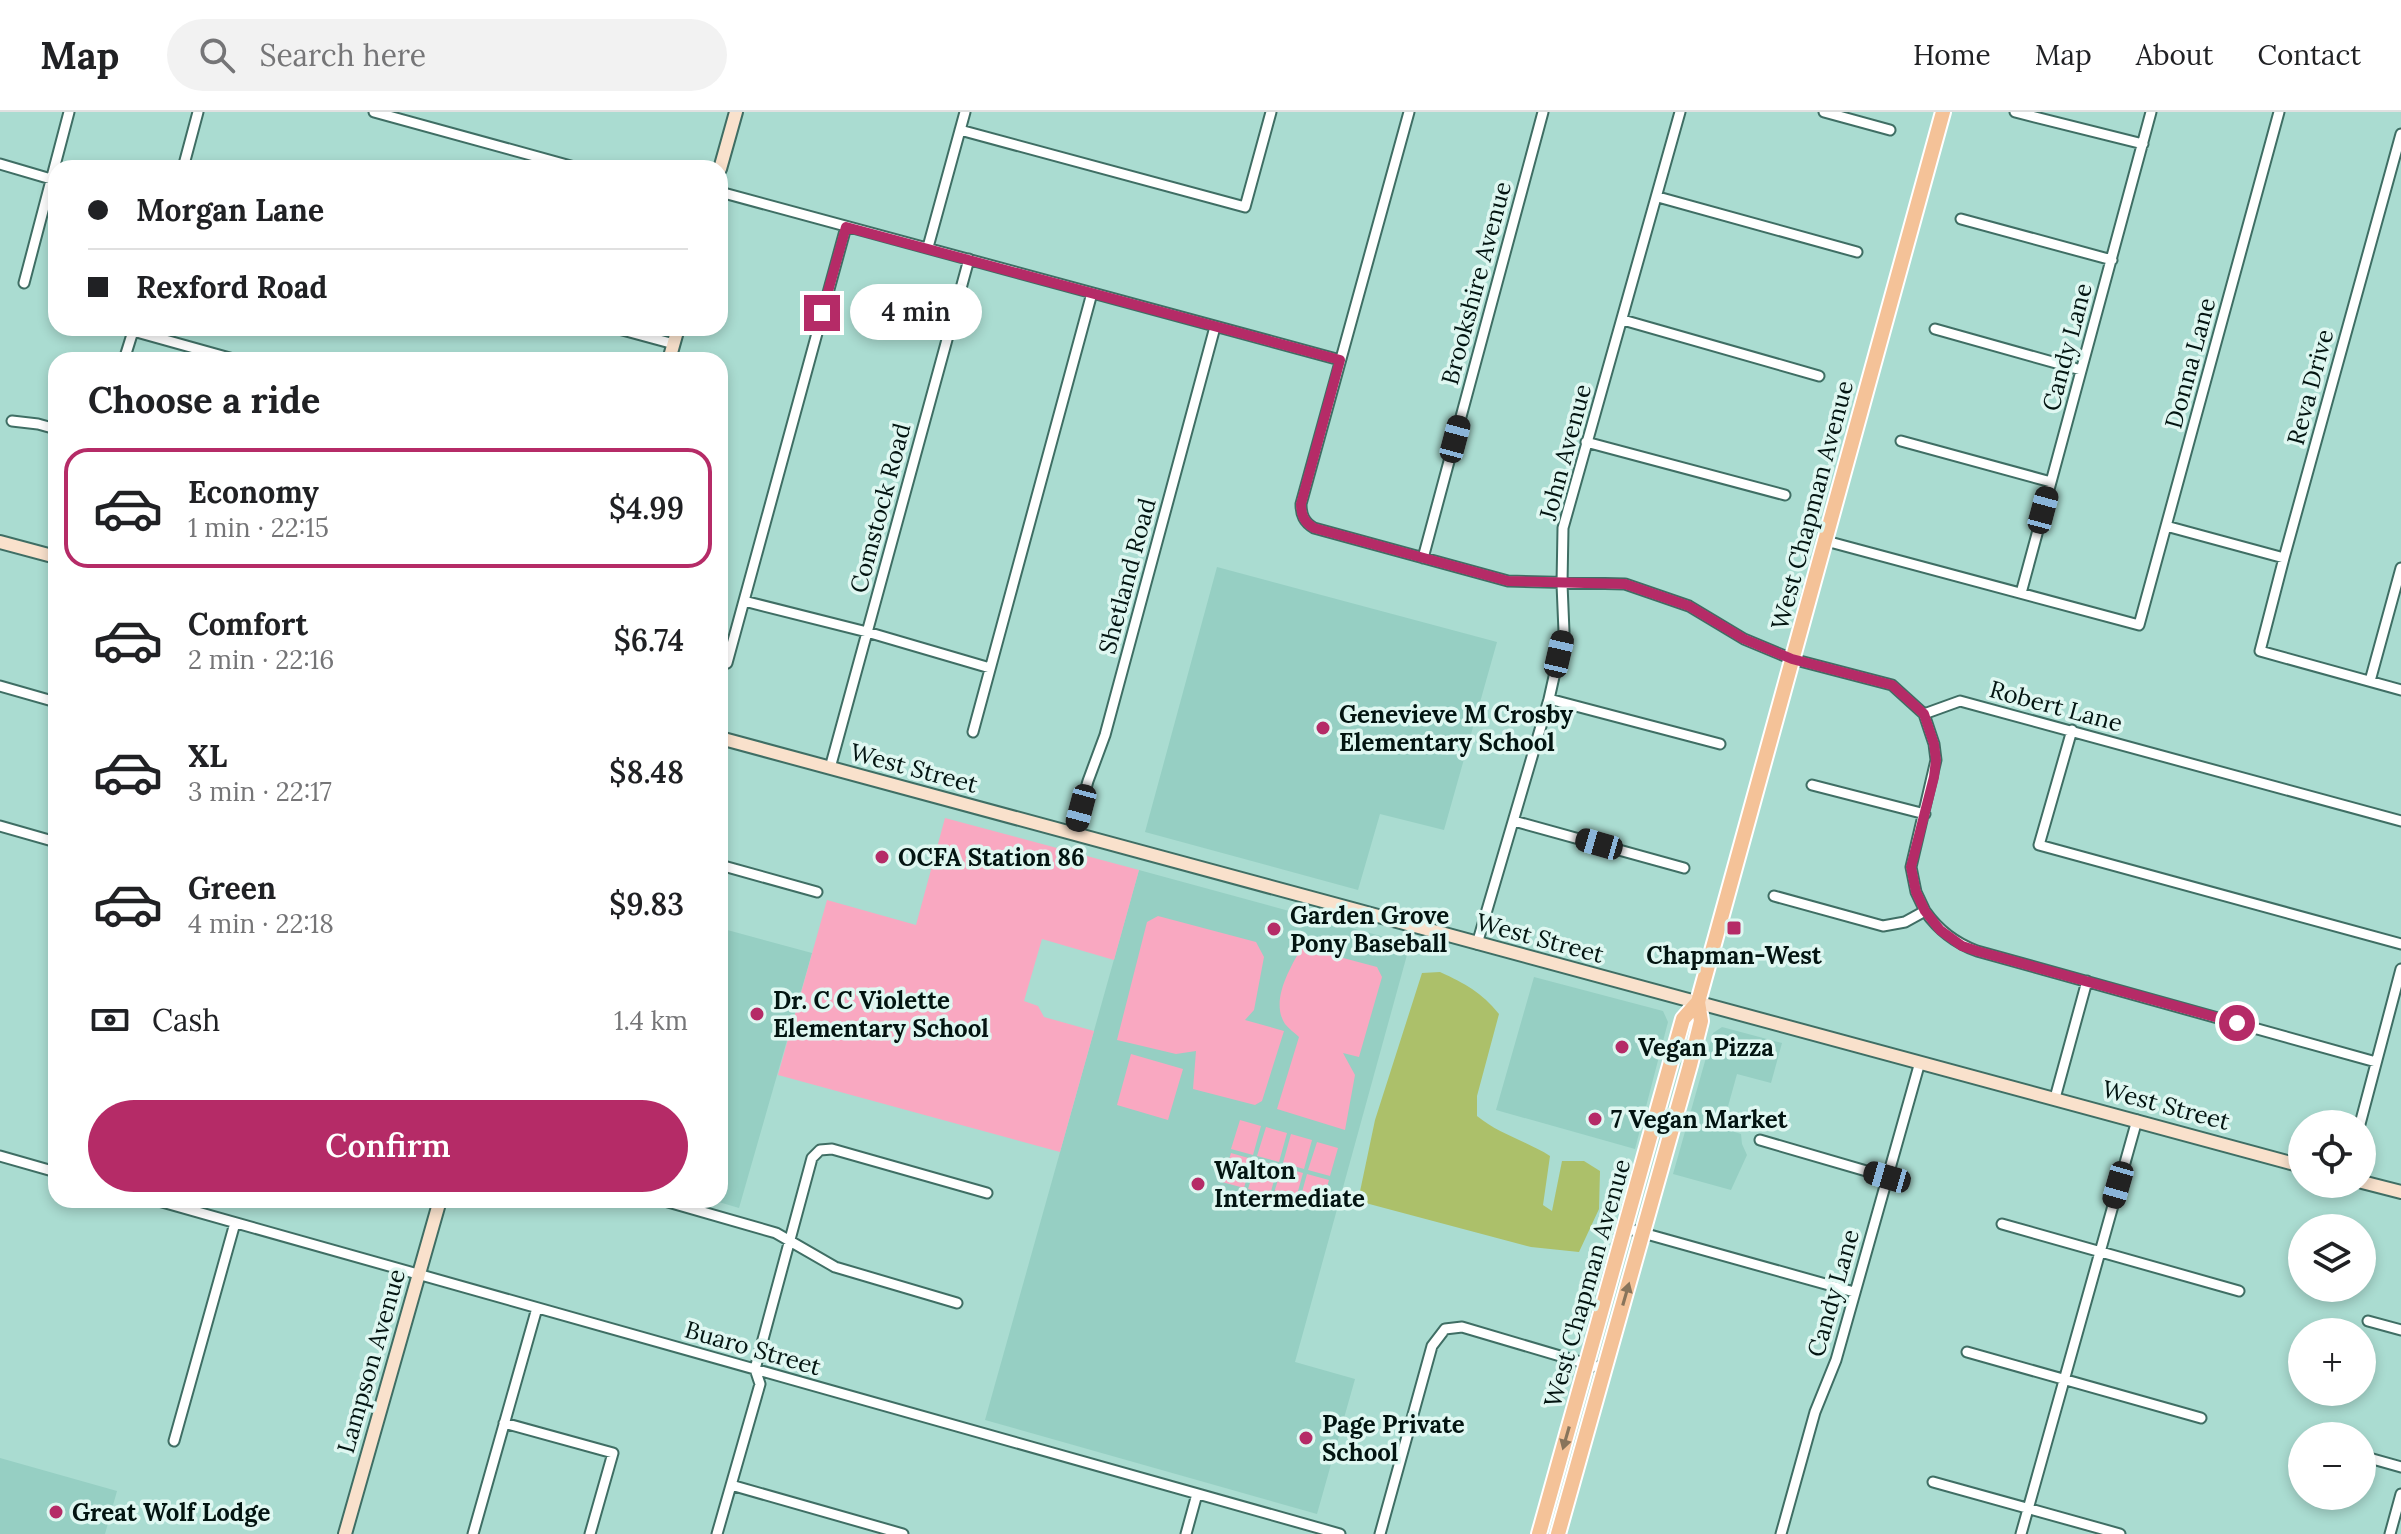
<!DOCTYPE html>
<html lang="en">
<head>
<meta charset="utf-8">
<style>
	body { margin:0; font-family:Lora,serif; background:#f2f2f2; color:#202124; height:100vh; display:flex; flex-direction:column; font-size:30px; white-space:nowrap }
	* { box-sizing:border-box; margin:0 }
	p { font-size:26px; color:#757577 }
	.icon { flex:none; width:44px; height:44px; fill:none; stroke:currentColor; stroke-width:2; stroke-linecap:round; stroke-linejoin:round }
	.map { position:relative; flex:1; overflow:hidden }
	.side { position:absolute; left:48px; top:240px; width:680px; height:856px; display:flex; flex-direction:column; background:#fff; border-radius:24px; box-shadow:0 4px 12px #0003 }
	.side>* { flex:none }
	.hud { position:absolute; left:48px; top:48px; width:680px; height:176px; border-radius:24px; box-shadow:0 4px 12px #0003; display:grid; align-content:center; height:176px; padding:0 40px; background:#fff }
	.tools { position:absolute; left:2288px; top:998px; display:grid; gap:16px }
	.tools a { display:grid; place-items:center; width:88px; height:88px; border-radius:50%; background:#fff; box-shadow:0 4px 12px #0003; font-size:40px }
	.end { position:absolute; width:36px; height:36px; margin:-18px; border:10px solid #b52b67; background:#fff; box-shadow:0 0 0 4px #fff }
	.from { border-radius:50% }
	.bubble { position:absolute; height:56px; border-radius:28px; background:#fff; box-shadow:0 4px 12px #0003; font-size:26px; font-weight:600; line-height:56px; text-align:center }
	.car { position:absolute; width:24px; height:48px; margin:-24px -12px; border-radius:10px; box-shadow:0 0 6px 2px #0007; background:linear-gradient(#222 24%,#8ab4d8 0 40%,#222 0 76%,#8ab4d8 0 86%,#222 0) }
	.hud b { display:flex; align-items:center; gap:28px; height:76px; font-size:30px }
	.hud b+b { border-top:2px solid #e0e0e0 }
	.hud i { width:20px; height:20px; background:#202124 }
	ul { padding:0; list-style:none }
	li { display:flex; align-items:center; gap:24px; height:120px; margin:0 16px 12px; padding:0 24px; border:4px solid transparent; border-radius:24px }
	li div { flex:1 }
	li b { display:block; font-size:30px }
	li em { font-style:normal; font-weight:600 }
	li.current { border-color:#b52b67 }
	li>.icon { width:72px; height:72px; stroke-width:1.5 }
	h2 { padding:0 40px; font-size:36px; line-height:96px }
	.pay { display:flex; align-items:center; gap:20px; height:88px; padding:0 40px; font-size:30px }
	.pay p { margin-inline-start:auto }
	.primary-button { display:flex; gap:16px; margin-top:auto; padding:16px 40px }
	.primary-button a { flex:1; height:92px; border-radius:48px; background:#b52b67; color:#fff; font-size:32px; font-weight:600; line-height:92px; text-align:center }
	header { display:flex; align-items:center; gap:48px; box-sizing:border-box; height:112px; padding:0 40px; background:#fff; border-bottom:2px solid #e0e0e0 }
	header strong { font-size:38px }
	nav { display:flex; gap:44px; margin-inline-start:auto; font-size:28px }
	.search { width:560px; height:72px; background:#f2f2f2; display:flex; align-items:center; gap:20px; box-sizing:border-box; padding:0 28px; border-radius:44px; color:#757577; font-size:30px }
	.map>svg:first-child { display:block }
	.built { fill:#96cfc3 }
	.green { fill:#f9a8c1 }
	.water { fill:#acc06a }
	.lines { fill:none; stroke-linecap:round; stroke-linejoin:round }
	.street-casing { stroke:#3f6e64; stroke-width:13 }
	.secondary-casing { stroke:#3f6e64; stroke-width:16 }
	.primary-casing { stroke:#fff; stroke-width:18 }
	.street { stroke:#fff; stroke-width:9 }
	.secondary { stroke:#f9e1cc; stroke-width:12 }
	.primary { stroke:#f4c298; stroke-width:14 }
	.oneway { fill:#88745b }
	.route { stroke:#b52b67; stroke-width:10 }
	.poi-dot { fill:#b52b67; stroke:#dff7f1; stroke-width:3 }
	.labels { text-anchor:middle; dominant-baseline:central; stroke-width:7; stroke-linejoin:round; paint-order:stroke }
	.street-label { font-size:24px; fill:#031411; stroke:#dff7f1 }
	.poi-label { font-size:24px; font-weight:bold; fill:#031411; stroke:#dff7f1; text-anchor:start }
</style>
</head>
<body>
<header>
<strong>Map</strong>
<div class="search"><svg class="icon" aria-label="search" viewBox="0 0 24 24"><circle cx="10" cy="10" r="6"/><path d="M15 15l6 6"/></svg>Search here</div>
<nav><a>Home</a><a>Map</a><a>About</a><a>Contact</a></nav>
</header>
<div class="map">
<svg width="2401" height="1422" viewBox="0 0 2401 1422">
	<rect width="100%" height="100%" fill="#aadcd1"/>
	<!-- built -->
	<path class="built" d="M1217,455L1497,530L1444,718L1380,702L1358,778L1145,720Z
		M1139,758L1410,832L1295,1250L1355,1267L1317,1402L985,1308Z
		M720,816L812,841L739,1096L712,1088H720Z
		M1534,865L1663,899L1668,910L1635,1037L1496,998Z
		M1722,915L1782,931L1771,971L1737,962L1722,1016L1741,1022L1742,1032L1747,1043L1731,1078L1673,1062L1713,921Z
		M0,1346L117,1379L105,1422H0Z"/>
	<!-- green -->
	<path class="green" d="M945,706L1139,758L1114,848L1042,827L1024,889L1038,894L1044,905L1094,919L1060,1040L778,963L827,788L916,813Z
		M1158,804L1256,830L1264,845L1254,898L1245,908L1284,919L1262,989L1255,993L1193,977L1196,939L1176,942L1117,928L1147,810Z
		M1302,835L1377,855L1382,865L1359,945L1343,941L1355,963L1345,1018L1277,997L1299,925C1295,921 1289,917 1285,912C1270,889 1290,856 1302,835Z
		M1131,942L1183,957L1168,1008L1117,993Z
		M1240,1008L1261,1014L1253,1043L1231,1037Z
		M1266,1015L1287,1021L1279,1050L1257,1044Z
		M1291,1022L1312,1028L1304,1057L1283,1051Z
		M1317,1030L1338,1036L1330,1064L1308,1058Z
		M1231,1041L1252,1047L1244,1076L1222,1070Z
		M1257,1048L1278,1054L1270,1083L1248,1077Z
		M1282,1055L1303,1061L1295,1090L1273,1084Z
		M1307,1062L1329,1068L1321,1097L1299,1091Z"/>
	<!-- water -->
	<path class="water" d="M1440,860C1466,872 1481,880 1499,902L1477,984V1004C1499,1022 1526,1029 1550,1044L1543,1093L1552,1099L1562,1049H1584L1600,1059L1599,1097L1579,1140L1531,1135L1358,1089L1375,1008L1422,861Z"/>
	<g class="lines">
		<defs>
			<path id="street" d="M374,0L578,56
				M1409,0L1301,392C1301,403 1304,410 1314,416L1508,469L1625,472L1689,494L1744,527L1792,547L1892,573L1924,602L1960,589L2401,709
				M1824,0L1890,18
				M2015,0L2143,32
				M960,18L1245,95L1271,0
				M2401,22L2284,446L2260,539L2401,578
				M0,52L51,67
				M183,56L198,0
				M720,80L1340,248
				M1658,85L1857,140
				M1961,107L2112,148
				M928,135L965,0
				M24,171L69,0
				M1623,208L1819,264
				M615,216L674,232
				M1935,217L2081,258
				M133,219L237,248
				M124,248L134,216
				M12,309L38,312L56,317
				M1901,329L2051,370
				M1586,330L1785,383
				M2166,414L2284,446
				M1826,429L2139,513L2279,0
				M1423,446L1543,0
				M2021,481L2151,0
				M744,489L867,520L990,556
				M727,551L846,115
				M2370,569L2401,456
				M0,574L56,590
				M1549,587L1720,632
				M1924,602L1934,632L1936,648L1911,755L1916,780L1925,799
				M2072,618L2039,733L2401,832
				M973,620L1092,181
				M830,656L969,147
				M1812,673L1925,702
				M1514,709L1684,756
				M0,714L56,730
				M1073,722L1088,669L1105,623L1215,215
				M720,753L817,780
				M1774,784L1883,814L1905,810L1925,799C1939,819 1955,831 1977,839L2376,950
				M1477,832L1549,587L1564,520L1562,472L1563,416L1680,0
				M2055,986L2087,869
				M2360,1012L2401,857
				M1760,1028L1887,1065
				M0,1044L56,1060
				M155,1088L1340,1422
				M661,1088L776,1121L835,1155L957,1191
				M2002,1112L2239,1179
				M1625,1116L1854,1180
				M2368,1209L2401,1218
				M1967,1240L2201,1306
				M504,1311L613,1341L590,1422
				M174,1329L235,1111
				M2362,1344L2401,1355
				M1933,1370L2120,1422
				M731,1373L903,1422
				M473,1422L537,1196
				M717,1422L760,1272L755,1257L812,1046L820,1038L832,1037L987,1081
				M1186,1422L1197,1382
				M1380,1422L1432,1234L1445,1217L1462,1215L1604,1257
				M1781,1422L1815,1300L1836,1248L1920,950
				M2021,1422L2137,1008
				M2390,1422L2401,1382"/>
			<path id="secondary" d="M720,57L736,0
				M669,248L678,216
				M0,430L56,445
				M720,626L2302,1054
				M2362,1070L2401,1080
				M345,1422L440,1088"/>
			<path id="primary" d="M1539,1422L1683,907L1698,890
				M1558,1422L1690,953L1701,909L1698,890L1943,0"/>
		</defs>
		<!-- street casing -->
		<use href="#street" class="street-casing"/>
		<!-- secondary casing -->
		<use href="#secondary" class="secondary-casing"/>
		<!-- primary casing -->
		<use href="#primary" class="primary-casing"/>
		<!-- street -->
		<use href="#street" class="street"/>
		<!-- secondary -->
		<use href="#secondary" class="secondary"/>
		<!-- primary -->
		<use href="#primary" class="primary"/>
	</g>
	<!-- one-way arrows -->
	<defs><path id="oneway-solid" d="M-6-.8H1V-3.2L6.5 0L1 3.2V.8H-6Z" transform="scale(2)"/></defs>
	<g class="oneway">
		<use href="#oneway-solid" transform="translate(1626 1182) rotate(-74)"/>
		<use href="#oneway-solid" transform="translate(1566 1326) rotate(106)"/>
	</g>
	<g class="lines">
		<!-- route -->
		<path class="route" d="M822,201L846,115L1340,248L1301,392C1301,403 1304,410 1314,416L1508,469L1625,472L1689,494L1744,527L1792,547L1892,573L1924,602L1934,632L1936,648L1934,665L1911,755L1916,780L1925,799L1940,818L1962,834L1977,839L2237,911"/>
	</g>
	<!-- markers -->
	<g class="poi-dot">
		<circle cx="1323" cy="616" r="8"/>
		<circle cx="882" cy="745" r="8"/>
		<rect x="1726" y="808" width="16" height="16" rx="4"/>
		<circle cx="1274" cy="817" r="8"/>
		<circle cx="757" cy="902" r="8"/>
		<circle cx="1622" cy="935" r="8"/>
		<circle cx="1595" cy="1007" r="8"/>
		<circle cx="1198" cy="1072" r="8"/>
		<circle cx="1306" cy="1326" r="8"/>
		<circle cx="56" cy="1400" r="8"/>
	</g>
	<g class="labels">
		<!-- street labels -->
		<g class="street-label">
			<text transform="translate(1476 171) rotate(-75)">Brookshire Avenue</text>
			<text transform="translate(2067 235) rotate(-75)">Candy Lane</text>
			<text transform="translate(2190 251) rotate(-75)">Donna Lane</text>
			<text transform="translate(2310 275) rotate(-75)">Reva Drive</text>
			<text transform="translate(1565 340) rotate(-75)">John Avenue</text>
			<text transform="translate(1812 393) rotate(-75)">West Chapman Avenue</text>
			<text transform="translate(880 396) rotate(-75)">Comstock Road</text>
			<text transform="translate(1127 464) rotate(-75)">Shetland Road</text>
			<text transform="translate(2056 594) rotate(15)">Robert Lane</text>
			<text transform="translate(914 656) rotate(15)">West Street</text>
			<text transform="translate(1540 826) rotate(15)">West Street</text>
			<text transform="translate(2166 993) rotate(15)">West Street</text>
			<text transform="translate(1587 1171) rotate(-74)">West Chapman Avenue</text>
			<text transform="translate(1833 1181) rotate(-74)">Candy Lane</text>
			<text transform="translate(753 1236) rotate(16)">Buaro Street</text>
			<text transform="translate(371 1249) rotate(-74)">Lampson Avenue</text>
		</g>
		<!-- poi labels -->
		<g class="poi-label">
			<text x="1339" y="602">Genevieve M Crosby<tspan x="1339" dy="28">Elementary School</tspan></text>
			<text x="898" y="745">OCFA Station 86</text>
			<text x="1290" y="803">Garden Grove<tspan x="1290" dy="28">Pony Baseball</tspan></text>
			<text x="1734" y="843" text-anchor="middle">Chapman-West</text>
			<text x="773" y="888">Dr. C C Violette<tspan x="773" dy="28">Elementary School</tspan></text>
			<text x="1638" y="935">Vegan Pizza</text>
			<text x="1611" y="1007">7 Vegan Market</text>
			<text x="1214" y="1058">Walton<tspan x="1214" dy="28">Intermediate</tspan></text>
			<text x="1322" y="1312">Page Private<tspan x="1322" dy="28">School</tspan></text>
			<text x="72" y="1400">Great Wolf Lodge</text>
		</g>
	</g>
</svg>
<div class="tools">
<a><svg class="icon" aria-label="locate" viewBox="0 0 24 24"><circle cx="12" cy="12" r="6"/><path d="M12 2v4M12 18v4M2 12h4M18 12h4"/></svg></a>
<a><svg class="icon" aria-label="layers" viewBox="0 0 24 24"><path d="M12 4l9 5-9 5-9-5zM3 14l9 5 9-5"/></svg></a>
<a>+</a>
<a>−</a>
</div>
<i class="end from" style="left:2237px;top:911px"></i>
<i class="end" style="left:822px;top:201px"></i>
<div class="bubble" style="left:850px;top:172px;width:132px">4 min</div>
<i class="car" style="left:1455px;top:327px;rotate:15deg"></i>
<i class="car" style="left:2043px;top:398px;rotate:15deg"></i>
<i class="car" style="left:1559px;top:542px;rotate:13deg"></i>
<i class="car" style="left:1081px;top:696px;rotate:195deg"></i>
<i class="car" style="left:1599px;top:732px;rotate:286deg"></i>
<i class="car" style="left:1887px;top:1065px;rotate:286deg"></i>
<i class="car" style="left:2118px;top:1073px;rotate:196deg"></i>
<div class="hud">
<b><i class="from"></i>Morgan Lane</b>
<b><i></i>Rexford Road</b>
</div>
<section class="side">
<h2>Choose a ride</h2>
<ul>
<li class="current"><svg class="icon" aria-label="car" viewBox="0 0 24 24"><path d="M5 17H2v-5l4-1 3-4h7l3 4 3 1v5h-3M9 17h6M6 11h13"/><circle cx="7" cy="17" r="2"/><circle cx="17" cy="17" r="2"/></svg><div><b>Economy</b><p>1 min · 22:15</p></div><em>$4.99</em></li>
<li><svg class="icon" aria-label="car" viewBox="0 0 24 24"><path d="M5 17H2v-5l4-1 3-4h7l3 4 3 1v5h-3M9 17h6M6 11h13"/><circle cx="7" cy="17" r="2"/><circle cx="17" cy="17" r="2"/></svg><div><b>Comfort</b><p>2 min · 22:16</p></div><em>$6.74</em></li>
<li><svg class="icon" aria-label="car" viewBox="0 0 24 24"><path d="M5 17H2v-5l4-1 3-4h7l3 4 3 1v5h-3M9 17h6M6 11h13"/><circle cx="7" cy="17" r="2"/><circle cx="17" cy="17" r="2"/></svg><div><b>XL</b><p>3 min · 22:17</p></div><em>$8.48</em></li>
<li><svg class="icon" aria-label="car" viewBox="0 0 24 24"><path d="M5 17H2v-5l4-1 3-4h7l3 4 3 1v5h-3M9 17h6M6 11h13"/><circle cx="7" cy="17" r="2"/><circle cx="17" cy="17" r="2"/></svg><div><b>Green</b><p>4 min · 22:18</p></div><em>$9.83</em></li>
</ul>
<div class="pay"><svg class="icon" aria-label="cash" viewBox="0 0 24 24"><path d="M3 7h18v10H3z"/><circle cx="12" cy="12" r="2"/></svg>Cash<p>1.4 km</p></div>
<div class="primary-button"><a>Confirm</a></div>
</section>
</div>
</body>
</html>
